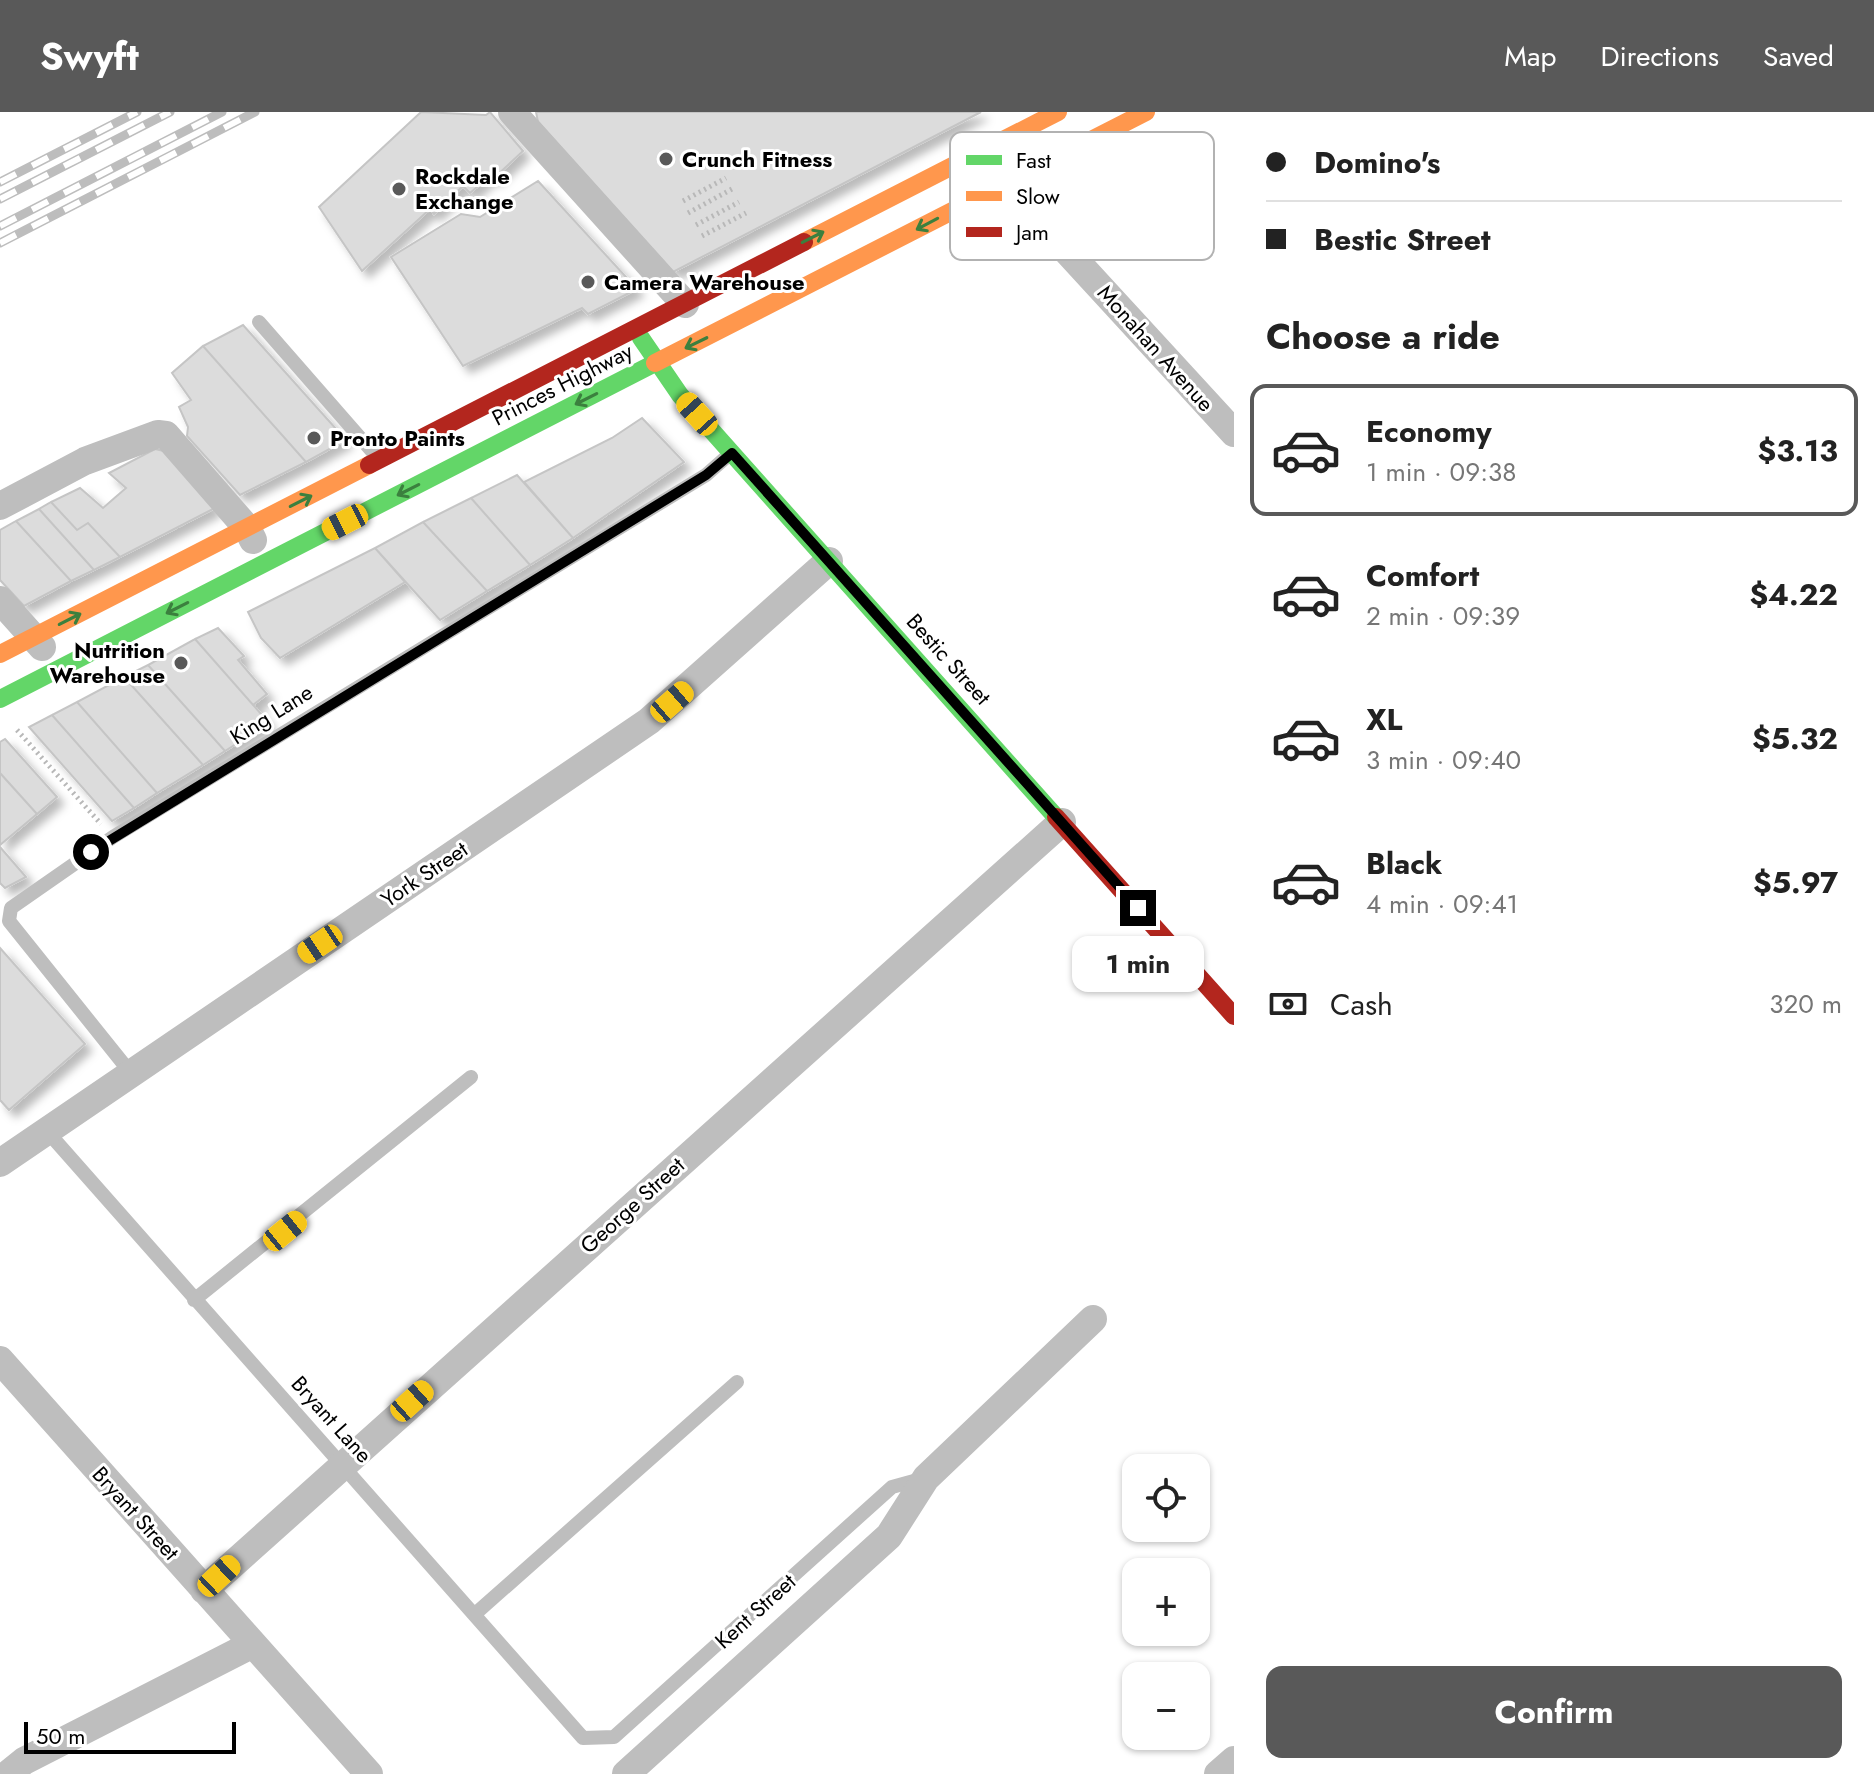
<!DOCTYPE html>
<html lang="en">
<head>
<meta charset="utf-8">
<style>
	body { margin:0; font-family:Jost,sans-serif; background:#f2f2f2; color:#222; height:100vh; display:flex; flex-direction:column; font-size:30px; white-space:nowrap }
	* { box-sizing:border-box; margin:0 }
	p { font-size:26px; color:#767676 }
	.icon { flex:none; width:44px; height:44px; fill:none; stroke:currentColor; stroke-width:2; stroke-linecap:round; stroke-linejoin:round }
	.map { position:relative; flex:1; overflow:hidden }
	.side { display:flex; flex-direction:column; background:#fff; width:640px }
	.side>* { flex:none }
	.hud { display:grid; align-content:center; height:176px; padding:0 32px; background:#fff }
	.buttons { position:absolute; left:1122px; top:1342px; display:grid; gap:16px }
	.buttons a { display:grid; place-items:center; width:88px; height:88px; border-radius:16px; background:#fff; box-shadow:0 2px 6px #0004; font-size:40px }
	.scale { position:absolute; left:24px; bottom:20px; width:212px; box-sizing:border-box; padding-left:8px; border:4px solid #000; border-top:0; font-size:22px; line-height:28px; white-space:nowrap; color:#000; -webkit-text-stroke:6px #fff; paint-order:stroke }
	.end { position:absolute; width:36px; height:36px; margin:-18px; border:10px solid #000; background:#fff; box-shadow:0 0 0 4px #fff }
	.from { border-radius:50% }
	.bubble { position:absolute; height:56px; border-radius:16px; background:#fff; box-shadow:0 2px 6px #0004; font-size:26px; font-weight:700; line-height:56px; text-align:center }
	.car { position:absolute; width:24px; height:48px; margin:-24px -12px; border-radius:10px; box-shadow:0 0 6px 2px #0007; background:linear-gradient(#f5c518 24%,#345 0 40%,#f5c518 0 76%,#345 0 86%,#f5c518 0) }
	.hud b { display:flex; align-items:center; gap:28px; height:76px; font-size:30px }
	.hud b+b { border-top:2px solid #e0e0e0 }
	.hud i { width:20px; height:20px; background:#222 }
	ul { padding:0; list-style:none }
	li { display:flex; align-items:center; gap:24px; height:132px; margin:0 16px 12px; padding:0 16px; border:4px solid transparent; border-radius:16px }
	li div { flex:1 }
	li b { display:block; font-size:30px }
	li em { font-style:normal; font-weight:700 }
	li.active { border-color:#595959 }
	li>.icon { width:72px; height:72px; stroke-width:1.5 }
	h2 { padding:0 32px; font-size:36px; line-height:96px }
	.pay { display:flex; align-items:center; gap:20px; height:88px; padding:0 32px; font-size:30px }
	.pay p { margin-inline-start:auto }
	.button { display:flex; gap:16px; margin-top:auto; padding:16px 32px }
	.button a { flex:1; height:92px; border-radius:16px; background:#595959; color:#fff; font-size:32px; font-weight:700; line-height:92px; text-align:center }
	header { display:flex; align-items:center; gap:48px; box-sizing:border-box; height:112px; padding:0 40px; background:#595959; color:#fff }
	header strong { font-size:38px }
	nav { display:flex; gap:44px; margin-inline-start:auto; font-size:28px }
	main { display:flex; flex:1; min-height:0 }
	.map>svg:first-child { display:block }
	.building { fill:#dcdcdc; stroke:#c5c5c5; stroke-width:2; filter:url(#shadow) }
	.lines { fill:none; stroke-linecap:round; stroke-linejoin:round }
	.path { stroke:#b8b8b8; stroke-width:5; stroke-dasharray:2 4; stroke-linecap:butt }
	.lane { stroke:#bebebe; stroke-width:14 }
	.street { stroke:#bebebe; stroke-width:28 }
	.fast { stroke:#63d668; stroke-width:18 }
	.slow { stroke:#ff974d; stroke-width:18 }
	.jam { stroke:#b3261e; stroke-width:18 }
	.rail-casing { stroke:#bdbdbd; stroke-width:9 }
	.rail { stroke:#fff; stroke-width:6; stroke-dasharray:18; stroke-linecap:butt }
	.oneway { stroke:#3b803e }
	.route { stroke:#000; stroke-width:10 }
	.poi-dot { fill:#595959; stroke:#fff; stroke-width:3 }
	.labels { text-anchor:middle; dominant-baseline:central; stroke-width:6; stroke-linejoin:round; paint-order:stroke }
	.poi-label { font-size:22px; font-weight:bold; fill:#000; stroke:#fff; text-anchor:start }
	.street-label { font-size:22px; fill:#000; stroke:#fff }
	.key { fill:#fff; stroke:#b2b2b2; stroke-width:2 }
	.key-label { font-size:22px; fill:#000 }
</style>
</head>
<body>
<header>
<strong>Swyft</strong>
<nav><a>Map</a><a>Directions</a><a>Saved</a></nav>
</header>
<main>
<div class="map">
<svg width="1234" height="1662" viewBox="0 0 1234 1662">
	<defs>
		<filter id="shadow"><feDropShadow dx="7" dy="7" stdDeviation="4" flood-color="#0004"/></filter>
	</defs>
	<rect width="100%" height="100%" fill="#fff"/>
	<!-- building -->
	<path class="building" d="M421,0L486,3L490,0L523,39L494,66L491,63L470,81L463,74L434,102L430,97L362,159L319,95Z
		M536,0H981L673,160L538,10Z
		M538,69L637,177L588,202L582,196L463,254L391,145L461,102L480,105Z
		M243,213L346,328L306,350L203,234Z
		M203,234L306,350L240,383L187,324L188,315L179,295L191,288L172,261Z
		M642,306L684,350L573,426L524,370L612,326Z
		M155,337L164,339L215,396L120,445L88,411L77,418L51,390L80,376L103,396L126,376L109,361Z
		M517,363L573,426L530,453L471,386Z
		M471,386L530,453L487,479L423,410Z
		M51,390L77,418L88,411L120,445L94,458L39,397Z
		M39,397L94,458L71,469L16,409Z
		M16,409L71,469L24,494L0,468V418Z
		M423,410L487,479L440,508L375,436Z
		M375,436L405,470L280,546L261,526L248,500Z
		M218,516L244,544L238,548L267,582L253,593L195,527Z
		M195,527L269,611L225,639L148,553Z
		M148,553L225,639L203,653L124,565Z
		M124,565L203,653L157,681L77,590Z
		M77,590L157,681L134,696L52,603Z
		M52,603L134,696L112,709L29,615Z
		M5,627L57,685L37,702L0,661V630Z
		M0,661L37,702L0,733Z
		M0,735L26,765L5,776L0,771Z
		M0,836L85,932L9,998L0,988Z"/>
	<g class="lines">
		<!-- path -->
		<path class="path" d="M683,89L726,66
			M688,101L732,77
			M696,113L739,90
			M702,124L746,101
			M17,618L101,712"/>
		<!-- lane -->
		<path class="lane" d="M259,210L377,345
			M130,960L9,809L11,796L113,725L706,363L731,341
			M46,1018L583,1626L614,1625L892,1375L921,1367
			M194,1188L471,965
			M475,1502L737,1270"/>
		<!-- street -->
		<path class="street" d="M512,0L685,192
			M1010,53L1054,125L1234,321
			M0,394L85,349L158,322L166,323L247,416L253,428
			M0,488L42,535
			M0,1051L649,609L829,449
			M0,1248L369,1662
			M204,1478L1062,710
			M8,1662L24,1649L253,1532
			M626,1662L889,1424L926,1366L1093,1207
			M1218,1662L1234,1648"/>
		<!-- fast -->
		<path class="fast" d="M641,226L680,283L1056,705
			M0,587L655,251"/>
		<!-- slow -->
		<path class="slow" d="M804,130L1058,0
			M655,251L1146,0
			M0,542L369,353"/>
		<!-- jam -->
		<path class="jam" d="M369,353L804,130
			M1056,705L1234,904"/>
		<defs>
			<path id="rail" d="M0,70L137,0
				M0,87L170,0
				M0,114L222,0
				M0,131L255,0"/>
		</defs>
		<!-- rail casing -->
		<use href="#rail" class="rail-casing"/>
		<!-- rail -->
		<use href="#rail" class="rail"/>
	</g>
	<!-- one-way arrows -->
	<defs><path id="oneway-shaft" d="M-6 0H5M1.5-3L5.5 0L1.5 3" fill="none" stroke-width="1.6" stroke-linecap="round" stroke-linejoin="round" transform="scale(2)"/></defs>
	<g class="oneway">
		<use href="#oneway-shaft" transform="translate(927 112) rotate(152)"/>
		<use href="#oneway-shaft" transform="translate(813 125) rotate(-27)"/>
		<use href="#oneway-shaft" transform="translate(696 231) rotate(154)"/>
		<use href="#oneway-shaft" transform="translate(586 287) rotate(153)"/>
		<use href="#oneway-shaft" transform="translate(408 378) rotate(153)"/>
		<use href="#oneway-shaft" transform="translate(301 389) rotate(-27)"/>
		<use href="#oneway-shaft" transform="translate(177 496) rotate(153)"/>
		<use href="#oneway-shaft" transform="translate(70 507) rotate(-27)"/>
	</g>
	<g class="lines">
		<!-- route -->
		<path class="route" d="M91,740L706,363L732,341L1138,796"/>
	</g>
	<!-- markers -->
	<g class="poi-dot">
		<circle cx="666" cy="47" r="8"/>
		<circle cx="399" cy="77" r="8"/>
		<circle cx="588" cy="170" r="8"/>
		<circle cx="314" cy="326" r="8"/>
		<circle cx="181" cy="551" r="8"/>
	</g>
	<g class="labels">
		<!-- poi labels -->
		<g class="poi-label">
			<text x="682" y="47">Crunch Fitness</text>
			<text x="415" y="64">Rockdale<tspan x="415" dy="25">Exchange</tspan></text>
			<text x="604" y="170">Camera Warehouse</text>
			<text x="330" y="326">Pronto Paints</text>
			<text x="165" y="538" text-anchor="end">Nutrition<tspan x="165" dy="25">Warehouse</tspan></text>
		</g>
		<!-- street labels -->
		<g class="street-label">
			<text transform="translate(1156 236) rotate(48)">Monahan Avenue</text>
			<text transform="translate(562 272) rotate(-27)">Princes Highway</text>
			<text transform="translate(949 547) rotate(48)">Bestic Street</text>
			<text transform="translate(271 602) rotate(-32)">King Lane</text>
			<text transform="translate(424 762) rotate(-34)">York Street</text>
			<text transform="translate(632 1093) rotate(-42)">George Street</text>
			<text transform="translate(332 1307) rotate(48)">Bryant Lane</text>
			<text transform="translate(136 1401) rotate(48)">Bryant Street</text>
			<text transform="translate(755 1499) rotate(-42)">Kent Street</text>
		</g>
	</g>
	<!-- legend -->
	<rect x="950" y="20" width="264" height="128" rx="12" class="key"/>
	<rect x="966" y="43" width="36" height="10" fill="#63d668"/>
	<rect x="966" y="79" width="36" height="10" fill="#ff974d"/>
	<rect x="966" y="115" width="36" height="10" fill="#b3261e"/>
	<g class="key-label">
		<text x="1016" y="56">Fast</text>
		<text x="1016" y="92">Slow</text>
		<text x="1016" y="128">Jam</text>
	</g>
</svg>
<div class="buttons">
<a><svg class="icon" aria-label="locate" viewBox="0 0 24 24"><circle cx="12" cy="12" r="6"/><path d="M12 2v4M12 18v4M2 12h4M18 12h4"/></svg></a>
<a>+</a>
<a>−</a>
</div>
<div class="scale">50 m</div>
<i class="end from" style="left:91px;top:740px"></i>
<i class="end" style="left:1138px;top:796px"></i>
<div class="bubble" style="left:1072px;top:824px;width:132px">1 min</div>
<i class="car" style="left:697px;top:302px;rotate:318deg"></i>
<i class="car" style="left:345px;top:410px;rotate:243deg"></i>
<i class="car" style="left:672px;top:590px;rotate:49deg"></i>
<i class="car" style="left:320px;top:832px;rotate:236deg"></i>
<i class="car" style="left:285px;top:1119px;rotate:51deg"></i>
<i class="car" style="left:412px;top:1289px;rotate:48deg"></i>
<i class="car" style="left:219px;top:1464px;rotate:47deg"></i>
</div>
<section class="side">
<div class="hud">
<b><i class="from"></i>Domino's</b>
<b><i></i>Bestic Street</b>
</div>
<h2>Choose a ride</h2>
<ul>
<li class="active"><svg class="icon" aria-label="car" viewBox="0 0 24 24"><path d="M5 17H2v-5l4-1 3-4h7l3 4 3 1v5h-3M9 17h6M6 11h13"/><circle cx="7" cy="17" r="2"/><circle cx="17" cy="17" r="2"/></svg><div><b>Economy</b><p>1 min · 09:38</p></div><em>$3.13</em></li>
<li><svg class="icon" aria-label="car" viewBox="0 0 24 24"><path d="M5 17H2v-5l4-1 3-4h7l3 4 3 1v5h-3M9 17h6M6 11h13"/><circle cx="7" cy="17" r="2"/><circle cx="17" cy="17" r="2"/></svg><div><b>Comfort</b><p>2 min · 09:39</p></div><em>$4.22</em></li>
<li><svg class="icon" aria-label="car" viewBox="0 0 24 24"><path d="M5 17H2v-5l4-1 3-4h7l3 4 3 1v5h-3M9 17h6M6 11h13"/><circle cx="7" cy="17" r="2"/><circle cx="17" cy="17" r="2"/></svg><div><b>XL</b><p>3 min · 09:40</p></div><em>$5.32</em></li>
<li><svg class="icon" aria-label="car" viewBox="0 0 24 24"><path d="M5 17H2v-5l4-1 3-4h7l3 4 3 1v5h-3M9 17h6M6 11h13"/><circle cx="7" cy="17" r="2"/><circle cx="17" cy="17" r="2"/></svg><div><b>Black</b><p>4 min · 09:41</p></div><em>$5.97</em></li>
</ul>
<div class="pay"><svg class="icon" aria-label="cash" viewBox="0 0 24 24"><path d="M3 7h18v10H3z"/><circle cx="12" cy="12" r="2"/></svg>Cash<p>320 m</p></div>
<div class="button"><a>Confirm</a></div>
</section>
</main>
</body>
</html>
